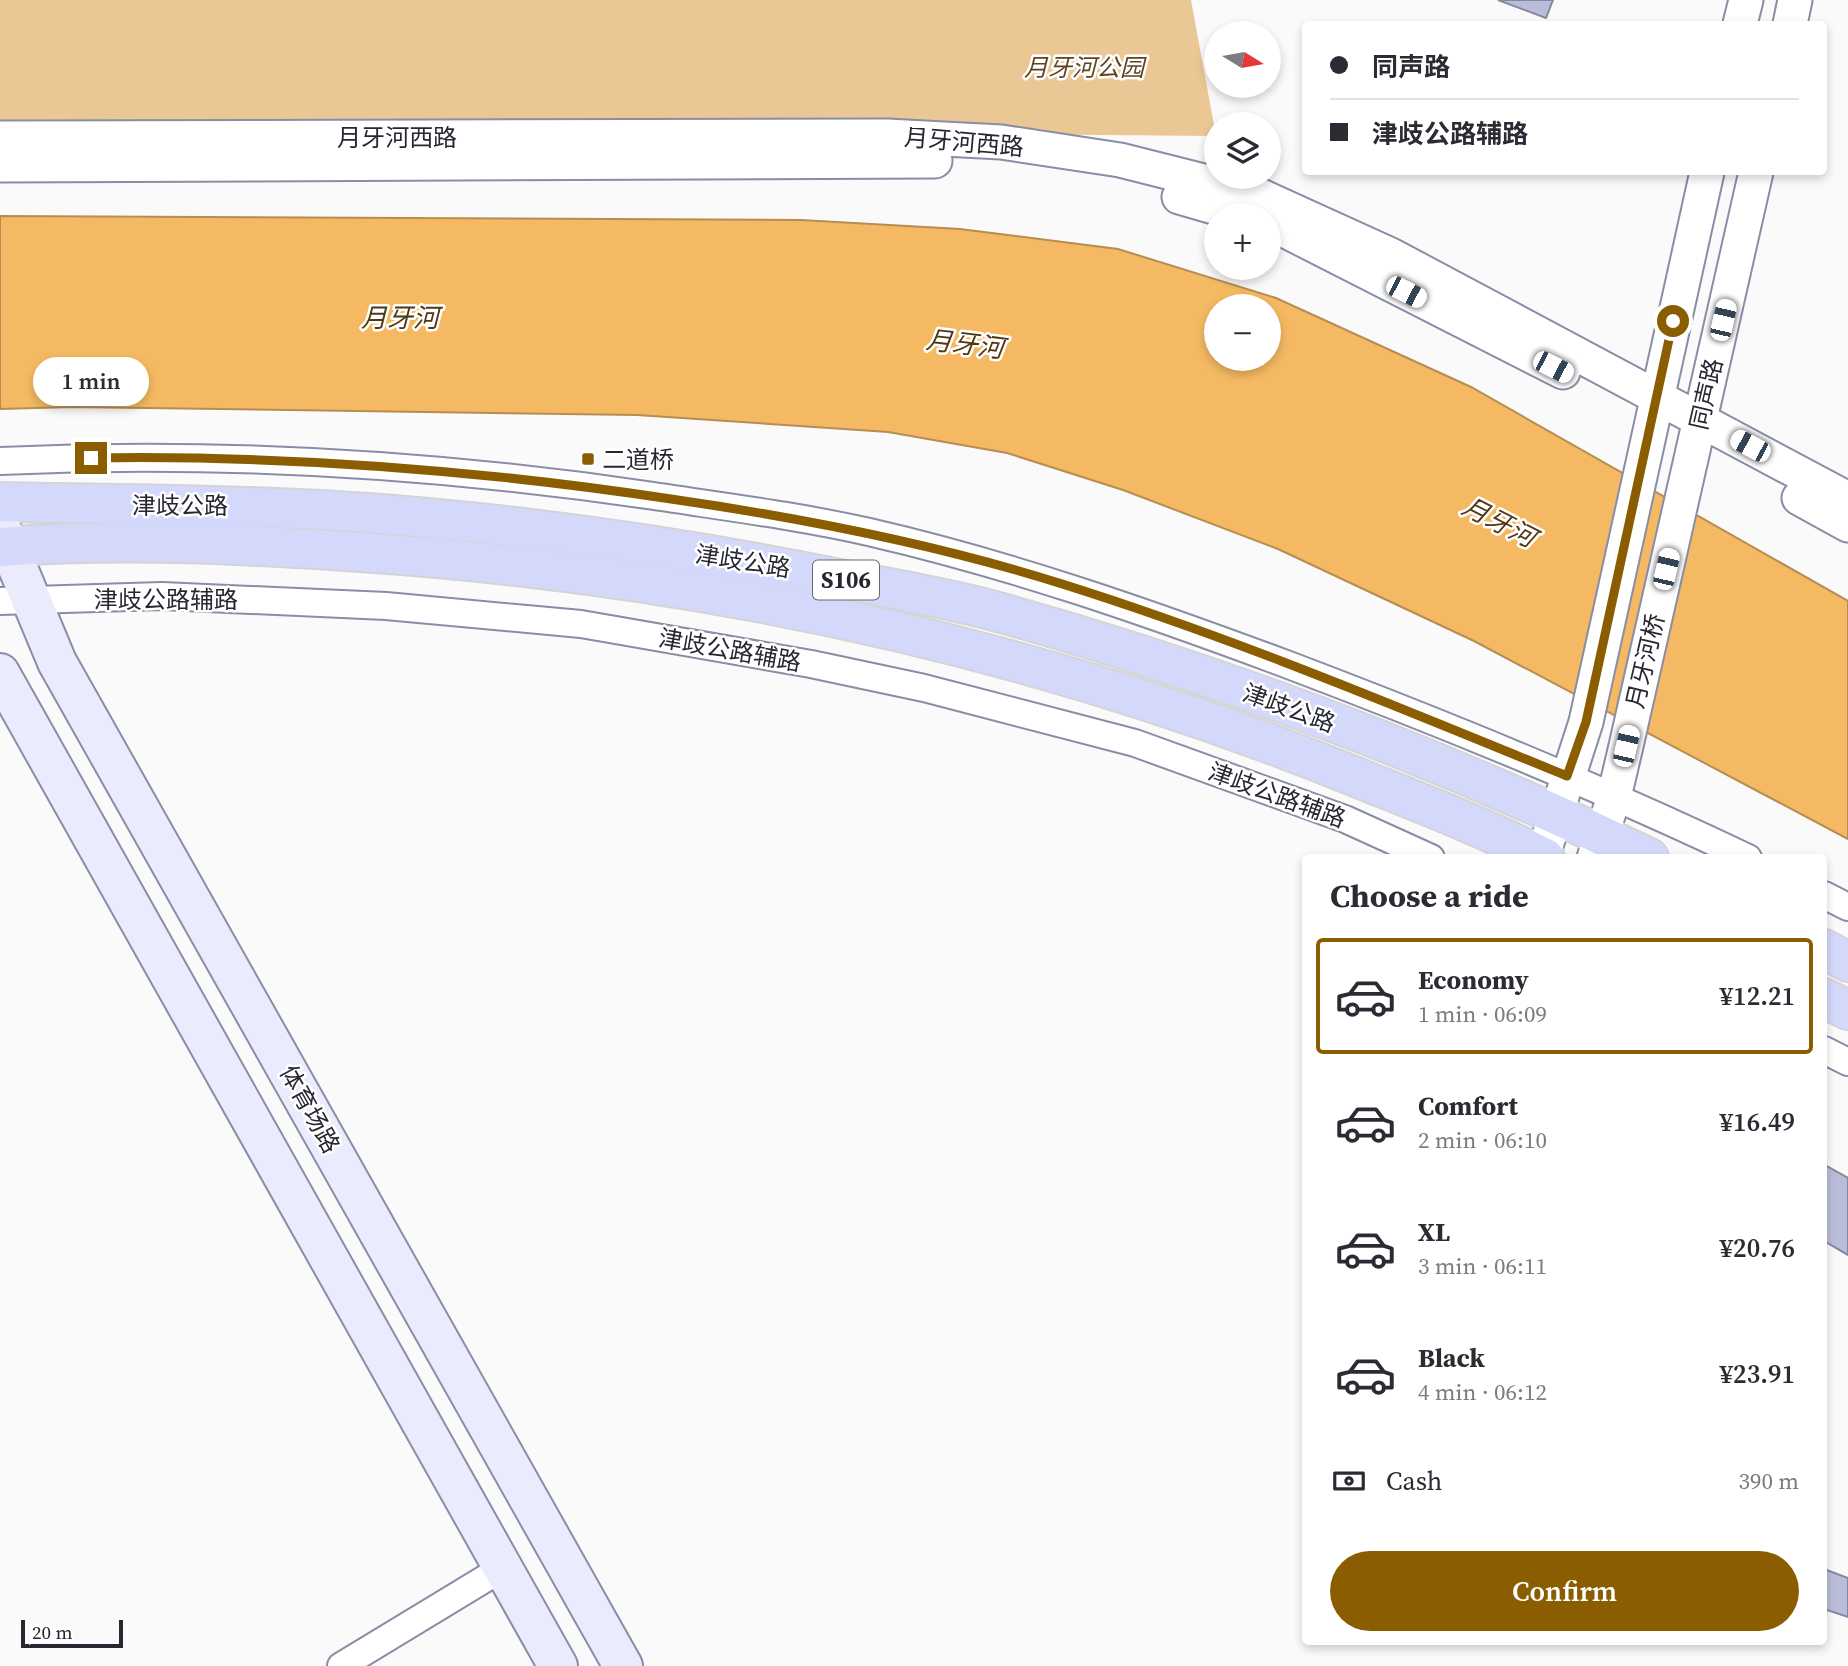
<!DOCTYPE html>
<html lang="en">
<head>
<meta charset="utf-8">
<style>
	body { margin:0; font-family:"Source Serif 4","Noto Sans SC",serif; background:#f2f2f3; color:#2b2b33; height:100vh; display:flex; flex-direction:column; font-size:26px; white-space:nowrap }
	* { box-sizing:border-box; margin:0 }
	p { font-size:23px; color:#7c7c81 }
	.icon { flex:none; width:38px; height:38px; fill:none; stroke:currentColor; stroke-width:2; stroke-linecap:round; stroke-linejoin:round }
	.map { position:relative; flex:1; overflow:hidden }
	.panel { position:absolute; left:1302px; top:854px; width:525px; height:791px; display:flex; flex-direction:column; background:#fff; border-radius:7px; box-shadow:0 4px 10px #0003 }
	.panel>* { flex:none }
	.guide { position:absolute; left:1302px; top:21px; width:525px; height:154px; border-radius:7px; box-shadow:0 4px 10px #0003; display:grid; align-content:center; height:154px; padding:0 28px; background:#fff }
	.needle { width:46px; rotate:101deg }
	.tools { position:absolute; left:1204px; top:21px; display:grid; gap:14px }
	.tools a { display:grid; place-items:center; width:77px; height:77px; border-radius:50%; background:#fff; box-shadow:0 4px 10px #0003; font-size:35px }
	.scale { position:absolute; left:21px; bottom:18px; width:102px; box-sizing:border-box; padding-left:7px; border:4px solid #262731; border-top:0; font-size:19px; line-height:24px; white-space:nowrap; color:#262731; -webkit-text-stroke:5px #fff; paint-order:stroke }
	.end { position:absolute; width:32px; height:32px; margin:-16px; border:9px solid #8b5d01; background:#fff; box-shadow:0 0 0 4px #fff }
	.from { border-radius:50% }
	.bubble { position:absolute; height:49px; border-radius:24px; background:#fff; box-shadow:0 4px 10px #0003; font-size:23px; font-weight:600; line-height:49px; text-align:center }
	.car { position:absolute; width:21px; height:42px; margin:-21px -10px; border-radius:9px; box-shadow:0 0 5px 2px #0007; background:linear-gradient(#fff 24%,#345 0 40%,#fff 0 76%,#345 0 86%,#fff 0) }
	.guide b { display:flex; align-items:center; gap:24px; height:66px; font-size:26px }
	.guide b+b { border-top:2px solid #e1e1e2 }
	.guide i { width:18px; height:18px; background:#2b2b33 }
	ul { padding:0; list-style:none }
	li { display:flex; align-items:center; gap:21px; height:116px; margin:0 14px 10px; padding:0 14px; border:4px solid transparent; border-radius:7px }
	li div { flex:1 }
	li b { display:block; font-size:26px }
	li em { font-style:normal; font-weight:600 }
	li.active { border-color:#8b5d01 }
	li>.icon { width:63px; height:63px; stroke-width:1.5 }
	h2 { padding:0 28px; font-size:32px; line-height:84px }
	.pay { display:flex; align-items:center; gap:18px; height:77px; padding:0 28px; font-size:26px }
	.pay p { margin-inline-start:auto }
	.button { display:flex; gap:14px; margin-top:auto; padding:14px 28px }
	.button a { flex:1; height:80px; border-radius:42px; background:#8b5d01; color:#fff; font-size:28px; font-weight:600; line-height:80px; text-align:center }
	.map>svg:first-child { display:block }
	.green { fill:#ebc795 }
	.water { fill:#f4b962; stroke:#b68d53; stroke-width:2; fill-rule:evenodd }
	.building { fill:#b9bdd7; stroke:#8588a1; stroke-width:2 }
	.lines { fill:none; stroke-linecap:round; stroke-linejoin:round }
	.minor-casing { stroke:#898da5; stroke-width:30 }
	.tertiary-casing { stroke:#898da5; stroke-width:37 }
	.secondary-casing { stroke:#898da5; stroke-width:42 }
	.primary-casing { stroke:#d4d4d6; stroke-width:42 }
	.minor { stroke:#fff; stroke-width:26 }
	.tertiary { stroke:#fff; stroke-width:33 }
	.secondary { stroke:#eaecfd; stroke-width:38 }
	.primary { stroke:#d4d9fb; stroke-width:38 }
	.route { stroke:#8b5d01; stroke-width:9 }
	.poi-dot { fill:#8b5d01; stroke:#fff; stroke-width:2.5 }
	.labels { text-anchor:middle; dominant-baseline:central; stroke-width:5; stroke-linejoin:round; paint-order:stroke }
	.shield { fill:#fff; stroke:#67686f; stroke-width:2 }
	.shield-label { font-size:23px; font-weight:bold; fill:#262731 }
	.park-label { font-size:24px; font-style:italic; fill:#5e4521; stroke:#fff }
	.street-label { font-size:24px; fill:#262731; stroke:#fff }
	.poi-label { font-size:24px; fill:#262731; stroke:#fff; text-anchor:start }
	.water-label { font-size:26px; font-style:italic; fill:#4f3813; stroke:#fff }
</style>
</head>
<body>
<div class="map">
<svg width="1848" height="1666" viewBox="0 0 1848 1666">
	<rect width="100%" height="100%" fill="#fafafa"/>
	<!-- green -->
	<path class="green" d="M0,0H1191L1216,136L0,125Z"/>
	<!-- water -->
	<path class="water" d="M0,216L801,220L960,229L1118,249L1276,298L1471,387L1848,601V839L1474,641L1278,549L1123,490L1007,453L888,432L637,415L72,407L0,409ZM1216,306H1269V359H1216Z"/>
	<!-- building -->
	<path class="building" d="M1498,0H1553L1546,18Z
		M1825,1165L1848,1178V1255L1824,1241Z
		M1824,1569L1848,1578V1617L1824,1609Z"/>
	<g class="lines">
		<defs>
			<path id="minor" d="M0,461C219,451 437,464 654,496C726,507 798,516 869,532C1012,565 1149,613 1286,664C1442,723 1597,786 1748,858
				M0,601L162,596L386,606L581,624L811,664L924,688L1135,743L1345,819L1431,858
				M1824,895L1848,907
				M1824,1050L1848,1062
				M341,1666L501,1569"/>
			<path id="tertiary" d="M1740,24L1746,0
				M1790,24L1795,0
				M0,138L887,136L1001,142L1120,160L1259,195L1391,255L1848,499
				M0,165L935,161
				M1179,197L1241,215
				M1284,230L1563,372
				M1799,498L1848,525
				M1542,858L1586,722L1707,172
				M1594,858L1614,797L1626,746L1756,172"/>
			<path id="secondary" d="M0,525L57,662L623,1666
				M0,673L558,1666"/>
			<path id="primary" d="M0,502C143,505 285,504 427,518C561,530 694,550 825,576C887,588 949,598 1009,615C1228,677 1444,759 1649,858
				M0,547C119,538 241,544 360,552C704,575 1042,649 1361,779C1423,804 1485,828 1545,858
				M1824,949L1848,962
				M1824,998L1848,1010"/>
		</defs>
		<!-- minor casing -->
		<use href="#minor" class="minor-casing"/>
		<!-- tertiary casing -->
		<use href="#tertiary" class="tertiary-casing"/>
		<!-- secondary casing -->
		<use href="#secondary" class="secondary-casing"/>
		<!-- primary casing -->
		<use href="#primary" class="primary-casing"/>
		<!-- minor -->
		<use href="#minor" class="minor"/>
		<!-- tertiary -->
		<use href="#tertiary" class="tertiary"/>
		<!-- secondary -->
		<use href="#secondary" class="secondary"/>
		<!-- primary -->
		<use href="#primary" class="primary"/>
	</g>
	<g class="lines">
		<!-- route -->
		<path class="route" d="M91,458C285,455 479,470 671,499C802,518 932,543 1059,583C1232,637 1400,708 1567,776L1586,722L1673,321"/>
	</g>
	<!-- markers -->
	<rect class="poi-dot" x="581" y="452" width="14" height="14" rx="3.5"/>
	<g class="labels">
		<!-- shield labels -->
		<rect class="shield" x="813" y="560.5" width="66" height="39" rx="5"/>
		<g class="shield-label">
			<text x="846" y="580">S106</text>
		</g>
		<!-- park labels -->
		<g class="park-label">
			<text x="1084" y="67">月牙河公园</text>
		</g>
		<!-- street labels -->
		<g class="street-label">
			<text x="397" y="137">月牙河西路</text>
			<text transform="translate(964 142) rotate(5)">月牙河西路</text>
			<text transform="translate(1706 394) rotate(-77)">同声路</text>
			<text x="180" y="505">津歧公路</text>
			<text transform="translate(743 561) rotate(9)">津歧公路</text>
			<text x="166" y="599">津歧公路辅路</text>
			<text transform="translate(730 650) rotate(10)">津歧公路辅路</text>
			<text transform="translate(1645 661) rotate(-77)">月牙河桥</text>
			<text transform="translate(1289 708) rotate(20)">津歧公路</text>
			<text transform="translate(1277 795) rotate(20)">津歧公路辅路</text>
			<text transform="translate(310 1109) rotate(61)">体育场路</text>
		</g>
		<!-- poi labels -->
		<g class="poi-label">
			<text x="602" y="459">二道桥</text>
		</g>
		<!-- water labels -->
		<g class="water-label">
			<text x="400" y="318">月牙河</text>
			<text transform="translate(965 344) rotate(7)">月牙河</text>
			<text transform="translate(1499 522) rotate(27)">月牙河</text>
		</g>
	</g>
</svg>
<div class="tools">
<a><svg class="needle" viewBox="-14 -14 28 28"><path d="M0-13l5 13h-10z" fill="#e53935"/><path d="M0 13l5-13h-10z" fill="#7c7c81"/></svg></a>
<a><svg class="icon" aria-label="layers" viewBox="0 0 24 24"><path d="M12 4l9 5-9 5-9-5zM3 14l9 5 9-5"/></svg></a>
<a>+</a>
<a>−</a>
</div>
<div class="scale">20 m</div>
<i class="end from" style="left:1673px;top:321px"></i>
<i class="end" style="left:91px;top:458px"></i>
<div class="bubble" style="left:33px;top:357px;width:116px">1 min</div>
<i class="car" style="left:1406px;top:292px;rotate:117deg"></i>
<i class="car" style="left:1723px;top:320px;rotate:13deg"></i>
<i class="car" style="left:1553px;top:367px;rotate:117deg"></i>
<i class="car" style="left:1750px;top:446px;rotate:298deg"></i>
<i class="car" style="left:1666px;top:569px;rotate:13deg"></i>
<i class="car" style="left:1626px;top:746px;rotate:13deg"></i>
<div class="guide">
<b><i class="from"></i>同声路</b>
<b><i></i>津歧公路辅路</b>
</div>
<section class="panel">
<h2>Choose a ride</h2>
<ul>
<li class="active"><svg class="icon" aria-label="car" viewBox="0 0 24 24"><path d="M5 17H2v-5l4-1 3-4h7l3 4 3 1v5h-3M9 17h6M6 11h13"/><circle cx="7" cy="17" r="2"/><circle cx="17" cy="17" r="2"/></svg><div><b>Economy</b><p>1 min · 06:09</p></div><em>¥12.21</em></li>
<li><svg class="icon" aria-label="car" viewBox="0 0 24 24"><path d="M5 17H2v-5l4-1 3-4h7l3 4 3 1v5h-3M9 17h6M6 11h13"/><circle cx="7" cy="17" r="2"/><circle cx="17" cy="17" r="2"/></svg><div><b>Comfort</b><p>2 min · 06:10</p></div><em>¥16.49</em></li>
<li><svg class="icon" aria-label="car" viewBox="0 0 24 24"><path d="M5 17H2v-5l4-1 3-4h7l3 4 3 1v5h-3M9 17h6M6 11h13"/><circle cx="7" cy="17" r="2"/><circle cx="17" cy="17" r="2"/></svg><div><b>XL</b><p>3 min · 06:11</p></div><em>¥20.76</em></li>
<li><svg class="icon" aria-label="car" viewBox="0 0 24 24"><path d="M5 17H2v-5l4-1 3-4h7l3 4 3 1v5h-3M9 17h6M6 11h13"/><circle cx="7" cy="17" r="2"/><circle cx="17" cy="17" r="2"/></svg><div><b>Black</b><p>4 min · 06:12</p></div><em>¥23.91</em></li>
</ul>
<div class="pay"><svg class="icon" aria-label="cash" viewBox="0 0 24 24"><path d="M3 7h18v10H3z"/><circle cx="12" cy="12" r="2"/></svg>Cash<p>390 m</p></div>
<div class="button"><a>Confirm</a></div>
</section>
</div>
</body>
</html>
